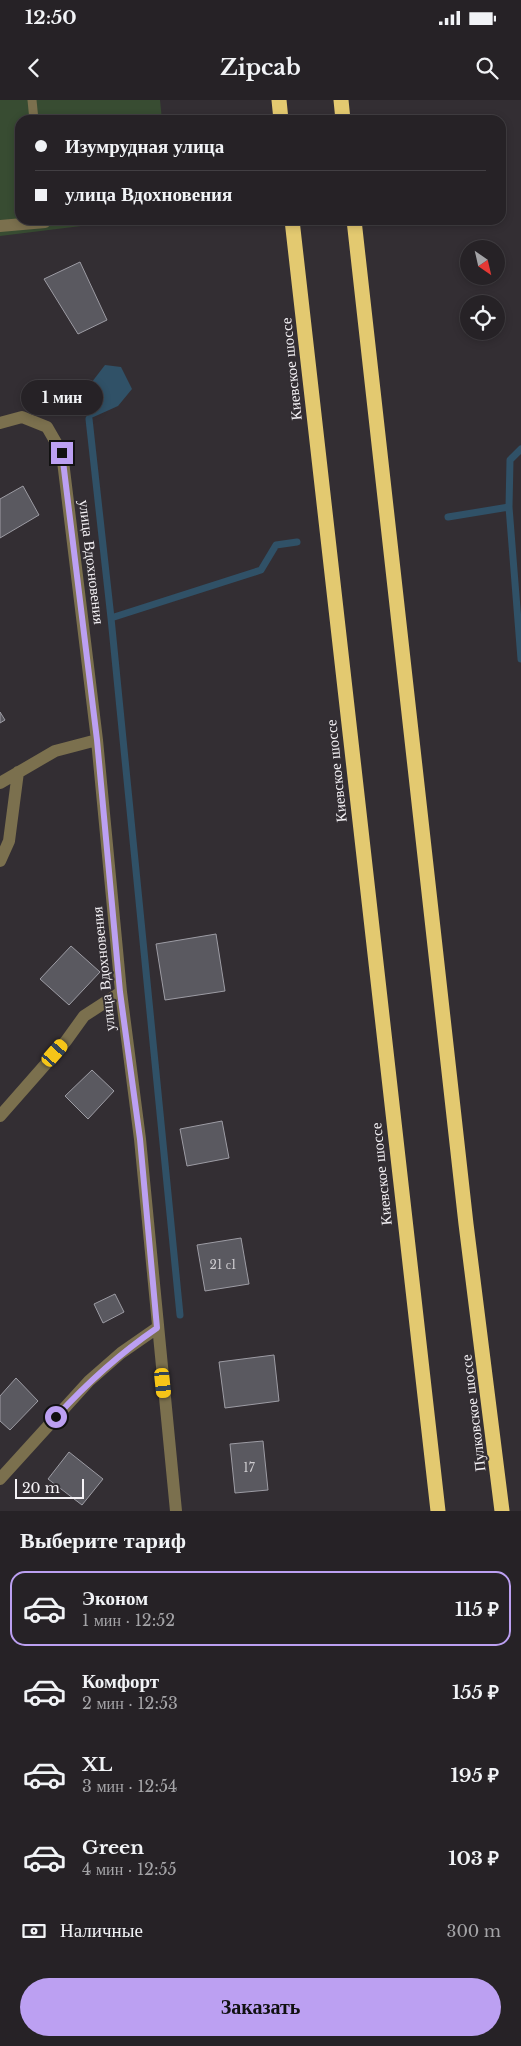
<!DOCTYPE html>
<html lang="ru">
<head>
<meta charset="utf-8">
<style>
	body { margin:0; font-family:"Libre Baskerville",serif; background:#2e2a2e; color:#f1f3f6; height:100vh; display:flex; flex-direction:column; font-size:19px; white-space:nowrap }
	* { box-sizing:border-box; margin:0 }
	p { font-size:16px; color:#a4a4a7 }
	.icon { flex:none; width:28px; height:28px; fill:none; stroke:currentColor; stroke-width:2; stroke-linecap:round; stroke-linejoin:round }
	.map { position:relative; height:1411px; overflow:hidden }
	.drawer { display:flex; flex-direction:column; background:#262226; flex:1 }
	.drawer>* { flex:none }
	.banner { position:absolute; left:15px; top:15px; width:491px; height:110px; border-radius:15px; box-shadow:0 2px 8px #0003,0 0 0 1px #423f43; display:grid; align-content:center; height:110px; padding:0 20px; background:#262226 }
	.needle { width:32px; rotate:146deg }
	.fabs { position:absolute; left:460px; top:140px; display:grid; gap:10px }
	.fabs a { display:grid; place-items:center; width:45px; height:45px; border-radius:50%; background:#262226; box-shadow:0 2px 8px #0003,0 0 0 1px #423f43; font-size:25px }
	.scale { position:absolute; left:15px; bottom:12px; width:69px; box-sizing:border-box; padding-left:5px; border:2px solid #f5f2f6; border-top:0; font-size:14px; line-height:18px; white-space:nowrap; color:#f5f2f6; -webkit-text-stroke:4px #332e33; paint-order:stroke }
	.end { position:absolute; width:22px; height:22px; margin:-11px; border:6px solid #bca0f2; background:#111; box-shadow:0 0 0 2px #111 }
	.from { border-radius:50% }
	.bubble { position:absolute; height:35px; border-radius:18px; background:#262226; box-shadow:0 2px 8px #0003,0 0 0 1px #423f43; font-size:16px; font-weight:700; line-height:35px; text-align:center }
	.car { position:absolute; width:15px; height:30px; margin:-15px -8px; border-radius:6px; box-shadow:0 0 4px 1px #0007; background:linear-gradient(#f5c518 24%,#345 0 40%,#f5c518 0 76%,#345 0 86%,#f5c518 0) }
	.banner b { display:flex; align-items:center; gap:18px; height:48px; font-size:19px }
	.banner b+b { border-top:1px solid #423f43 }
	.banner i { width:12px; height:12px; background:#f1f3f6 }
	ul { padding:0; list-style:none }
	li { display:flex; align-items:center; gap:15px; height:75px; margin:0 10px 8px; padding:0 10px; border:2px solid transparent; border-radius:15px }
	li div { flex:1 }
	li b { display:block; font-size:19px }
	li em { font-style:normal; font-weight:700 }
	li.on { border-color:#bca0f2 }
	li>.icon { width:45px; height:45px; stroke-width:1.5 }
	h2 { padding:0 20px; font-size:22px; line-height:60px }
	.pay { display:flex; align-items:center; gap:12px; height:55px; padding:0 20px; font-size:19px }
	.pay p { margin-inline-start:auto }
	.action { display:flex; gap:10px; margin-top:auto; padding:10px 20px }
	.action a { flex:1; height:58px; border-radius:30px; background:#bca0f2; color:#111; font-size:20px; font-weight:700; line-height:58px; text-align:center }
	.status { display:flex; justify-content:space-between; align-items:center; height:35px; padding:0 25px; background:#262226; direction:ltr }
	.status svg { height:14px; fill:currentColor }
	header { display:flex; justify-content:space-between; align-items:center; height:65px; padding:0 20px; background:#262226; font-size:22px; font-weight:700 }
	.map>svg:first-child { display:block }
	.green { fill:#384c32 }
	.water { fill:#305167 }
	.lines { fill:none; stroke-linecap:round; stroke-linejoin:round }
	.stream { stroke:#305167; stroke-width:7 }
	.building { fill:#5a5960; stroke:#9d9ca4 }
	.lane { stroke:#7b704e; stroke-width:9 }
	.street { stroke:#7b704e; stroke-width:12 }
	.highway { stroke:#e3c970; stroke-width:15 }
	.route { stroke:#bca0f2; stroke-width:6 }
	.labels { text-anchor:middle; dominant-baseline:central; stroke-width:4; stroke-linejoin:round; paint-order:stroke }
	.number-label { font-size:12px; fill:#ceccd0 }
	.street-label { font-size:15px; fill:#f5f2f6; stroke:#332e33 }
</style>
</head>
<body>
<div class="status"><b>12:50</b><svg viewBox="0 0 49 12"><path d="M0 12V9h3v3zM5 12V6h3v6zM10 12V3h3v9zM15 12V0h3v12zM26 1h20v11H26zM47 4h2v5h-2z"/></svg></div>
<header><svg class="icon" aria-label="back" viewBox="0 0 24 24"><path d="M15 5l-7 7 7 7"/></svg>Zipcab<svg class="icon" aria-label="search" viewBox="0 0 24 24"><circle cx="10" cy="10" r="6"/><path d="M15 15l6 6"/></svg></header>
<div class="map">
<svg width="521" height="1411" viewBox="0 0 521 1411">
	<rect width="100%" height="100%" fill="#332e33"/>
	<!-- green -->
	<path class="green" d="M0,0H160L162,20H20V120H130L0,136Z"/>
	<!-- water -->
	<path class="water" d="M105,265L121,267L132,289L118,306L89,319L85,291Z"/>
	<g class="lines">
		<!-- stream -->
		<path class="stream" d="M89,319L111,518
			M509,407L521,559
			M448,417L509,407L510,360L521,349
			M180,1215L111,518L261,470L276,445L297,442"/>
	</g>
	<!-- building -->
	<path class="building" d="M80,162L107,220L78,234L44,179Z
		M23,386L39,415L0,438V399Z
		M0,612L5,620L0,623Z
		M216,834L225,891L165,900L156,844Z
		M71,846L100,872L69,905L40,879Z
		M92,970L114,991L88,1019L65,996Z
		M222,1021L229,1058L187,1066L180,1029Z
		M241,1138L249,1184L205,1191L197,1145Z
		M115,1194L124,1212L103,1223L94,1204Z
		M274,1255L279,1301L225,1308L219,1262Z
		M16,1278L38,1301L10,1330L0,1321V1296Z
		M263,1341L268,1390L235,1393L230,1344Z
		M69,1352L103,1379L82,1405L48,1379Z"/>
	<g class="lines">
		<!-- lane -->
		<path class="lane" d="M32,0L34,20"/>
		<!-- street -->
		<path class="street" d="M0,126L45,122
			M0,323L22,317L47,327L62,353L97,640L121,892L140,1039L176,1411
			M0,683L55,651L97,640
			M0,761L9,741L18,672
			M0,1016L66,941L84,916L121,892
			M0,1379L89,1281L121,1253L157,1228"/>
		<!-- highway -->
		<path class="highway" d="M279,0L281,20
			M341,0L343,20
			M292,120L438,1411
			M354,120L466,1124L502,1411"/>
	</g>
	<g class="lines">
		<!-- route -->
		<path class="route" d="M56,1317C87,1283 119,1254 157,1228L140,1039L120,892L97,640L62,353"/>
	</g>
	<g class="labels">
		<!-- number labels -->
		<g class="number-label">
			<text x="223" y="1164">21 с1</text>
			<text x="249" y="1367">17</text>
		</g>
		<!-- street labels -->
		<g class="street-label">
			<text transform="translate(291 269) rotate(-96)">Киевское шоссе</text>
			<text transform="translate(92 462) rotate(83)">улица Вдохновения</text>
			<text transform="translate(336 671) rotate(-96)">Киевское шоссе</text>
			<text transform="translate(103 869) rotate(-96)">улица Вдохновения</text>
			<text transform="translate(381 1074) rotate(-96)">Киевское шоссе</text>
			<text transform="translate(473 1313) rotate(-97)">Пулковское шоссе</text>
		</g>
	</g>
</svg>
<div class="fabs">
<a><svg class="needle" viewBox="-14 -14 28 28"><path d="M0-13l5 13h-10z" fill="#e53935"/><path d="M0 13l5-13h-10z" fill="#a4a4a7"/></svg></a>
<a><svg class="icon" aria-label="locate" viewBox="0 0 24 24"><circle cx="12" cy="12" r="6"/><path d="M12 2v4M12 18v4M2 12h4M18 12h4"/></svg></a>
</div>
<div class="scale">20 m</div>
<i class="end from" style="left:56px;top:1317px"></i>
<i class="end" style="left:62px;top:353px"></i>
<div class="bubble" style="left:21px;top:280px;width:82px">1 мин</div>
<i class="car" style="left:55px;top:953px;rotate:41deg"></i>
<i class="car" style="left:163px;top:1283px;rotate:174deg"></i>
<div class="banner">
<b><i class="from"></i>Изумрудная улица</b>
<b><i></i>улица Вдохновения</b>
</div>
</div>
<section class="drawer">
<h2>Выберите тариф</h2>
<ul>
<li class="on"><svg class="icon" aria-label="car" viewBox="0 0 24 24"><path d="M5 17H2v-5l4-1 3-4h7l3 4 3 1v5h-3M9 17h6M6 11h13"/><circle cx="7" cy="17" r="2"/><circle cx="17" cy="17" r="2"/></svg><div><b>Эконом</b><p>1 мин · 12:52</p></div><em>115 ₽</em></li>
<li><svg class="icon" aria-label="car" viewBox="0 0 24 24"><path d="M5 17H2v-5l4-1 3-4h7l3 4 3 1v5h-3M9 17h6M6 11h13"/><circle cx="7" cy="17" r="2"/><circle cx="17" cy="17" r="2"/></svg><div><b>Комфорт</b><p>2 мин · 12:53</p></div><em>155 ₽</em></li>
<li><svg class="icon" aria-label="car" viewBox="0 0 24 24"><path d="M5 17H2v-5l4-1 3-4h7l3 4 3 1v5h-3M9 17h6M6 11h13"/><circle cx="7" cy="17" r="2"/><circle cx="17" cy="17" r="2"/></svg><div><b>XL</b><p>3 мин · 12:54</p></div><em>195 ₽</em></li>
<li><svg class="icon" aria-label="car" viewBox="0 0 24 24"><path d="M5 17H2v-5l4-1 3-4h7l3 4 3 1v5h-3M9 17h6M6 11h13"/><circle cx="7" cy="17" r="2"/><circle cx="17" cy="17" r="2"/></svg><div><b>Green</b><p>4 мин · 12:55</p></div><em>103 ₽</em></li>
</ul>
<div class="pay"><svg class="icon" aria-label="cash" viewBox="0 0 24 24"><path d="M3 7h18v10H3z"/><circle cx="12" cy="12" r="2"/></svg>Наличные<p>300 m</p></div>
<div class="action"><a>Заказать</a></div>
</section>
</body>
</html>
